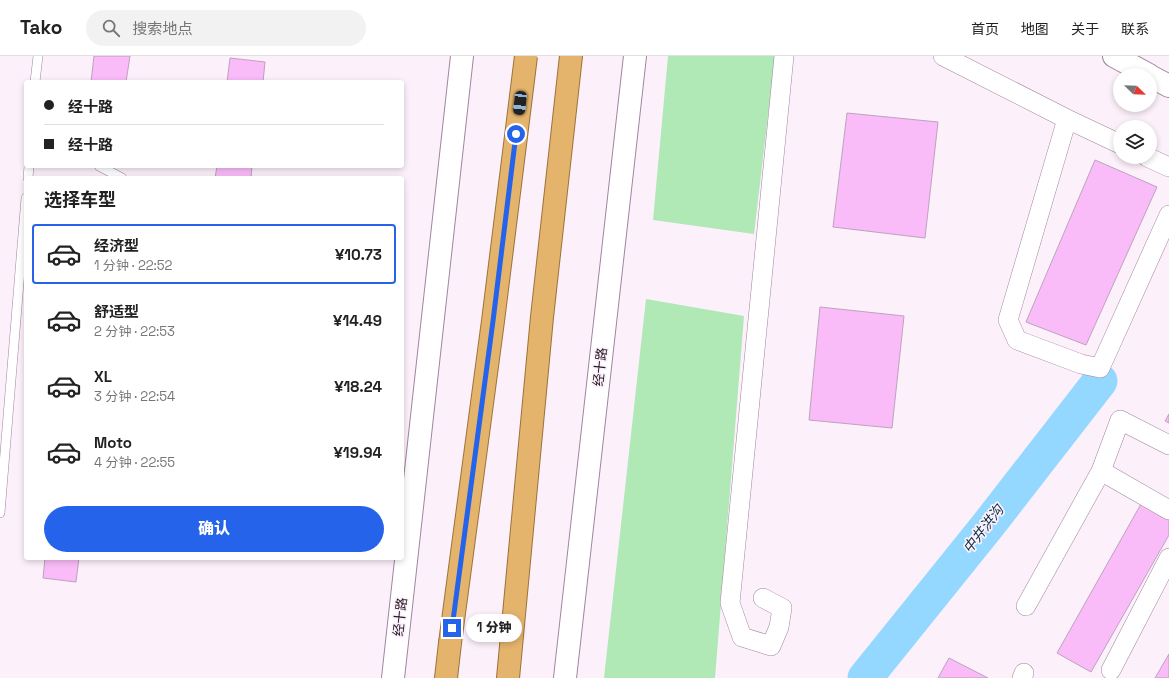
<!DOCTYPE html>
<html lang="zh">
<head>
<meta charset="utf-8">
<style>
	body { margin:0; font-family:"Space Grotesk","Noto Sans SC",sans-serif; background:#f2f2f2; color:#222; height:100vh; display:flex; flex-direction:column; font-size:15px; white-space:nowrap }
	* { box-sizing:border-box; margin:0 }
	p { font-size:13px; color:#767676 }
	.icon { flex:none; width:22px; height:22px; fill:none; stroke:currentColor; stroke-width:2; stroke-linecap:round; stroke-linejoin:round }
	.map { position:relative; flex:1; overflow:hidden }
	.panel { position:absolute; left:24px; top:120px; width:380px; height:384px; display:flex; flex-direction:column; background:#fff; border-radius:4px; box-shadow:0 2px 6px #0003 }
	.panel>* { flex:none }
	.top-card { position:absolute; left:24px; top:24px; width:380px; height:88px; border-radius:4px; box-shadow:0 2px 6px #0003; display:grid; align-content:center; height:88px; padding:0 20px; background:#fff }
	.needle { width:26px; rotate:113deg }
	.buttons { position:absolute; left:1113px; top:12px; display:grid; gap:8px }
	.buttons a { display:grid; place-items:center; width:44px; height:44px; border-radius:50%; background:#fff; box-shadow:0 2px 6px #0003; font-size:20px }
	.end { position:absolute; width:18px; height:18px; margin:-9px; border:5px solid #2563eb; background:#fff; box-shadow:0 0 0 2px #fff }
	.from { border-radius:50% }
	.bubble { position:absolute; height:28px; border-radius:14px; background:#fff; box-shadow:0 2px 6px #0003; font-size:13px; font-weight:800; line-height:28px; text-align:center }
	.car { position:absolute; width:12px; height:24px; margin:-12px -6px; border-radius:5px; box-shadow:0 0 3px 1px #0007; background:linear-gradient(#222 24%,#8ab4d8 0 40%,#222 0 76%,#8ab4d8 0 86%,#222 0) }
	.top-card b { display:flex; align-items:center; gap:14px; height:38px; font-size:15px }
	.top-card b+b { border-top:1px solid #e0e0e0 }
	.top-card i { width:10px; height:10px; background:#222 }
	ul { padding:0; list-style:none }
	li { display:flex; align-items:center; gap:12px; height:60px; margin:0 8px 6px; padding:0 12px; border:2px solid transparent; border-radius:4px }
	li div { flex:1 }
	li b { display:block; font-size:15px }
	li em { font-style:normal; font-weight:800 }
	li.active { border-color:#2563eb }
	li>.icon { width:36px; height:36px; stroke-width:1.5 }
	h2 { padding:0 20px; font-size:18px; line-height:48px }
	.primary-button { display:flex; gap:8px; margin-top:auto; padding:8px 20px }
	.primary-button a { flex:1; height:46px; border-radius:24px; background:#2563eb; color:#fff; font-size:16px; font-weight:800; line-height:46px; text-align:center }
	header { display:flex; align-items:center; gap:24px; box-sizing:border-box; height:56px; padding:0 20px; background:#fff; border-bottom:1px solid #e0e0e0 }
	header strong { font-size:19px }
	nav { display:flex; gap:22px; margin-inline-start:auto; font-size:14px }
	.search { width:280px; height:36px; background:#f2f2f2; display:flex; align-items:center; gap:10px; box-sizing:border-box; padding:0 14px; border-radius:22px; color:#767676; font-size:15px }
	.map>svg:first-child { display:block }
	.green { fill:#b0e8b6 }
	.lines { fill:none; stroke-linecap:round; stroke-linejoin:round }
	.river { stroke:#95d8ff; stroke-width:35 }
	.building { fill:#fabbf9; stroke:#bea2bd }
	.service-casing { stroke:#a0859f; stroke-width:10 }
	.minor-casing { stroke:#a0859f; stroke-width:20 }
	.secondary-casing { stroke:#a0859f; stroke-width:24 }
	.trunk-casing { stroke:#9c723b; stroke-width:24 }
	.service { stroke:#fff; stroke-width:9 }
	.minor { stroke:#fff; stroke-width:19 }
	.secondary { stroke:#fff; stroke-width:22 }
	.trunk { stroke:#e4b46c; stroke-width:22 }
	.trunk-bridge-casing { stroke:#9c723b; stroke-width:24; stroke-linecap:butt }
	.trunk-bridge { stroke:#e4b46c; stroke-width:22 }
	.route { stroke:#2563eb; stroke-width:5 }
	.labels { text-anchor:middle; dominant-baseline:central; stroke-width:3.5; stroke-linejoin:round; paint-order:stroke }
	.street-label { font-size:13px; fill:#241a24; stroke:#fcf0fb }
	.water-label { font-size:14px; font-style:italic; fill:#073043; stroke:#fcf0fb }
</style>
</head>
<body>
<header>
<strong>Tako</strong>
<div class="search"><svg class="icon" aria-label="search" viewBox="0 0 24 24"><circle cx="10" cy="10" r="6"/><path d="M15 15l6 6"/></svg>搜索地点</div>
<nav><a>首页</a><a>地图</a><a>关于</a><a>联系</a></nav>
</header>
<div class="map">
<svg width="1169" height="622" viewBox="0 0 1169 622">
	<rect width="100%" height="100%" fill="#fcf0fb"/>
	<!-- green -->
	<path class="green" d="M668,0H775L754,178L653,164Z
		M646,243L744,260L715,622H604Z"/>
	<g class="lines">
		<!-- river -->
		<path class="river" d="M865,622L989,468L1100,325"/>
	</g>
	<!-- building -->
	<path class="building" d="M94,0H130L126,26H91Z
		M230,2L265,6L263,26H227Z
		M847,57L938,66L925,182L833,171Z
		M1095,104L1157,131L1086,289L1026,266Z
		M217,110H252L251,122H215Z
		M820,251L904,260L892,372L809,364Z
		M1169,358V367L1165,365Z
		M1141,448L1169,464V479L1091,616L1057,597Z
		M45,502H79L76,526L43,522Z
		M1169,598V622H1155Z
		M949,602L988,622H938Z"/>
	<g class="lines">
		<defs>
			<path id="service" d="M35,26L38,0
				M99,110L122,122
				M28,122L29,110
				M0,457L26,142"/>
			<path id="minor" d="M943,0L1067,63L1008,264L1017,284L1081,308L1100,312L1169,159
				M1067,63L1120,88
				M1147,101L1169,111
				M1169,389L1120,364L1101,415L1169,454
				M763,542L782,552L779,571L771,590L742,581L730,547L784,0
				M1026,550L1101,415
				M1111,614L1169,502
				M1022,622L1024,617"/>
			<path id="secondary" d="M1114,0L1149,19
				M1150,20L1169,30
				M393,622L462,0
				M565,622L635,0"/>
			<path id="trunk" d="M446,622L450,587
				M508,622L542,261L571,0"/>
		</defs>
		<!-- service casing -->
		<use href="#service" class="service-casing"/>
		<!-- minor casing -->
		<use href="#minor" class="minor-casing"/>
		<!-- secondary casing -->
		<use href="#secondary" class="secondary-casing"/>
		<!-- trunk casing -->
		<use href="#trunk" class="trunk-casing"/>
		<!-- service -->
		<use href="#service" class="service"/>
		<!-- minor -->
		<use href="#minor" class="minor"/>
		<!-- secondary -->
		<use href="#secondary" class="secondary"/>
		<!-- trunk -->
		<use href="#trunk" class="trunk"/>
		<defs>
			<path id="trunk-bridge" d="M450,587L493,265L526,0"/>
		</defs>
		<!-- trunk-bridge casing -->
		<use href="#trunk-bridge" class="trunk-bridge-casing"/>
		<!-- trunk-bridge -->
		<use href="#trunk-bridge" class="trunk-bridge"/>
	</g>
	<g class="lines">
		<!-- route -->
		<path class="route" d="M452,572L493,265L516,78"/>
	</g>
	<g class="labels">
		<!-- street labels -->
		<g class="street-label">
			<text transform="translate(600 311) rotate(-84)">经十路</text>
			<text transform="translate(400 561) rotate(-84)">经十路</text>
		</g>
		<!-- water labels -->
		<g class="water-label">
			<text transform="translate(983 473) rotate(-52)">中井洪沟</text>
		</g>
	</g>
</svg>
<div class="buttons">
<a><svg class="needle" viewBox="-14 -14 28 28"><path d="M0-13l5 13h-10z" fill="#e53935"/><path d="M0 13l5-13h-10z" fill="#767676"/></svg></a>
<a><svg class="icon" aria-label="layers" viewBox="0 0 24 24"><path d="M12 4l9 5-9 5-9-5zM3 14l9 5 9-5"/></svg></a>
</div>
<i class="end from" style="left:516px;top:78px"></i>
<i class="end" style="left:452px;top:572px"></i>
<div class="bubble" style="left:466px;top:558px;width:56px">1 分钟</div>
<i class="car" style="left:520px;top:47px;rotate:187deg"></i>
<div class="top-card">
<b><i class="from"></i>经十路</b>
<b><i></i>经十路</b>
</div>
<section class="panel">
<h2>选择车型</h2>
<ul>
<li class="active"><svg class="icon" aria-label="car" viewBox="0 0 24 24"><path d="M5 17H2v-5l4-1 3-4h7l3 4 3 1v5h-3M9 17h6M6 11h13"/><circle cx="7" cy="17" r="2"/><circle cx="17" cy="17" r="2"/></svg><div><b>经济型</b><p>1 分钟 · 22:52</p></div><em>¥10.73</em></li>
<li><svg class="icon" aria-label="car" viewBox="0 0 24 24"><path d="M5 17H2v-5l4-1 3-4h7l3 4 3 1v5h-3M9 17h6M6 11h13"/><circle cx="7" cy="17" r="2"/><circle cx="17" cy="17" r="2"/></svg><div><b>舒适型</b><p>2 分钟 · 22:53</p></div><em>¥14.49</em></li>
<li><svg class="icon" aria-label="car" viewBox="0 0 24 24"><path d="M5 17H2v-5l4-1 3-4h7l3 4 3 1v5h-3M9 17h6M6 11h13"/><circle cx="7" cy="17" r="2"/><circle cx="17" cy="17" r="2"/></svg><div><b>XL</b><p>3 分钟 · 22:54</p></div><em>¥18.24</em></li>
<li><svg class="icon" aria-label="car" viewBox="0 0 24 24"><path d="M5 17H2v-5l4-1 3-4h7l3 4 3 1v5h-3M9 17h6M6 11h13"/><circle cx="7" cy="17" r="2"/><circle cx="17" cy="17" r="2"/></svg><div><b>Moto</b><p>4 分钟 · 22:55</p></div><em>¥19.94</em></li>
</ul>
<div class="primary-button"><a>确认</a></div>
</section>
</div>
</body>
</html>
